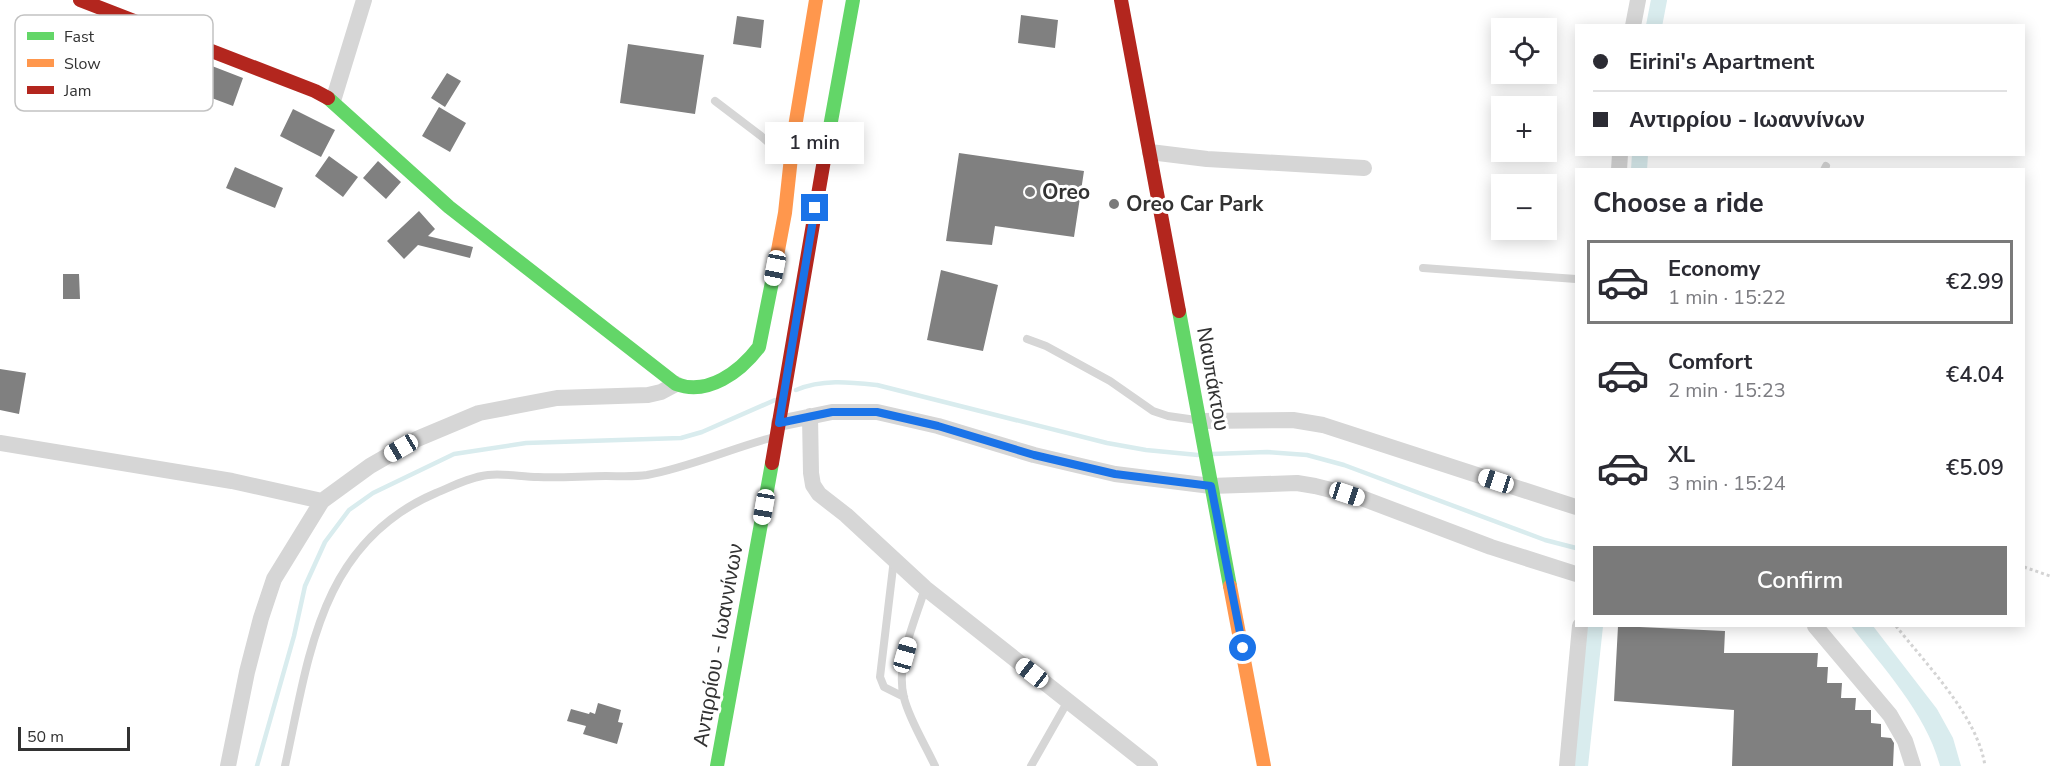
<!DOCTYPE html>
<html lang="en">
<head>
<meta charset="utf-8">
<style>
	body { margin:0; font-family:"Nunito Sans",sans-serif; background:#f7f7f7; color:#2b2b33; height:100vh; display:flex; flex-direction:column; font-size:22px; white-space:nowrap }
	* { box-sizing:border-box; margin:0 }
	p { font-size:20px; color:#7c7c81 }
	.icon { flex:none; width:33px; height:33px; fill:none; stroke:currentColor; stroke-width:2; stroke-linecap:round; stroke-linejoin:round }
	.map { position:relative; flex:1; overflow:hidden }
	.side { position:absolute; left:1575px; top:168px; width:450px; height:459px; display:flex; flex-direction:column; background:#fff; border-radius:0px; box-shadow:0 3px 15px #0003 }
	.side>* { flex:none }
	.top-card { position:absolute; left:1575px; top:24px; width:450px; height:132px; border-radius:0px; box-shadow:0 3px 15px #0003; display:grid; align-content:center; height:132px; padding:0 18px; background:#fff }
	.fabs { position:absolute; left:1491px; top:18px; display:grid; gap:12px }
	.fabs a { display:grid; place-items:center; width:66px; height:66px; border-radius:0px; background:#fff; box-shadow:0 3px 15px #0003; font-size:30px }
	.scale { position:absolute; left:18px; bottom:15px; width:112px; box-sizing:border-box; padding-left:6px; border:3px solid #323232; border-top:0; font-size:16px; line-height:21px; white-space:nowrap; color:#323232; -webkit-text-stroke:4px #fff; paint-order:stroke }
	.end { position:absolute; width:27px; height:27px; margin:-14px; border:8px solid #1a73e8; background:#fff; box-shadow:0 0 0 3px #fff }
	.from { border-radius:50% }
	.bubble { position:absolute; height:42px; border-radius:0px; background:#fff; box-shadow:0 3px 15px #0003; font-size:20px; font-weight:600; line-height:42px; text-align:center }
	.car { position:absolute; width:18px; height:36px; margin:-18px -9px; border-radius:8px; box-shadow:0 0 4px 2px #0007; background:linear-gradient(#fff 24%,#345 0 40%,#fff 0 76%,#345 0 86%,#fff 0) }
	.top-card b { display:flex; align-items:center; gap:21px; height:57px; font-size:22px }
	.top-card b+b { border-top:2px solid #e1e1e2 }
	.top-card i { width:15px; height:15px; background:#2b2b33 }
	ul { padding:0; list-style:none }
	li { display:flex; align-items:center; gap:18px; height:84px; margin:0 12px 9px; padding:0 6px; border:3px solid transparent; border-radius:0px }
	li div { flex:1 }
	li b { display:block; font-size:22px }
	li em { font-style:normal; font-weight:600 }
	li.on { border-color:#7a7a7a }
	li>.icon { width:54px; height:54px; stroke-width:1.5 }
	h2 { padding:0 18px; font-size:27px; line-height:72px }
	.action { display:flex; gap:12px; margin-top:auto; padding:12px 18px }
	.action a { flex:1; height:69px; border-radius:0px; background:#7a7a7a; color:#fff; font-size:24px; font-weight:600; line-height:69px; text-align:center }
	.map>svg:first-child { display:block }
	.water { fill:#d9ecee }
	.lines { fill:none; stroke-linecap:round; stroke-linejoin:round }
	.stream { stroke:#d9ecee; stroke-width:4.5 }
	.canal { stroke:#d9ecee; stroke-width:16 }
	.building { fill:#808080 }
	.path { stroke:#d4d4d4; stroke-width:3; stroke-dasharray:3 3; stroke-linecap:butt }
	.lane { stroke:#d6d6d6; stroke-width:8 }
	.street { stroke:#d6d6d6; stroke-width:16 }
	.fast { stroke:#63d668; stroke-width:14 }
	.slow { stroke:#ff974d; stroke-width:14 }
	.jam { stroke:#b3261e; stroke-width:14 }
	.route { stroke:#1a73e8; stroke-width:8 }
	.poi-dot { fill:#7a7a7a; stroke:#fff; stroke-width:2 }
	.labels { text-anchor:middle; dominant-baseline:central; stroke-width:6; stroke-linejoin:round; paint-order:stroke }
	.poi-label { font-size:21px; font-weight:bold; fill:#323232; stroke:#fff; text-anchor:start }
	.street-label { font-size:21px; fill:#323232; stroke:#fff }
	.key { fill:#fff; stroke:#c2c2c2; stroke-width:1.5 }
	.key-label { font-size:16px; fill:#323232 }
</style>
</head>
<body>
<div class="map">
<svg width="2050" height="766" viewBox="0 0 2050 766">
	<rect width="100%" height="100%" fill="#fff"/>
	<!-- water -->
	<path class="water" d="M1851,626H1873L1937,709L1953,738L1961,766H1940C1926,713 1884,669 1851,626Z"/>
	<g class="lines">
		<!-- stream -->
		<path class="stream" d="M796,390C822,379 849,382 877,385L1107,443L1146,450L1198,455
			M1212,454L1267,452L1307,455L1344,465L1545,540L1576,548
			M257,766L294,636L305,586L325,542L349,510L373,493L454,454L526,443L681,438L702,432L775,400"/>
		<!-- canal -->
		<path class="canal" d="M1654,26L1659,0
			M1639,170L1640,154
			M1580,766L1595,626"/>
	</g>
	<!-- building -->
	<path class="building" d="M1021,15L1058,20L1055,48L1018,43Z
		M737,16L764,20L761,48L733,44Z
		M628,44L704,55L695,114L620,103Z
		M212,66L243,78L233,106L201,94Z
		M447,73L461,81L445,107L431,98Z
		M439,107L466,123L450,152L422,136Z
		M293,109L335,130L321,157L280,136Z
		M959,153L1084,171L1074,237L995,226L992,245L946,241Z
		M329,156L358,177L343,197L315,176Z
		M378,161L401,182L386,199L363,178Z
		M235,167L283,188L275,208L226,188Z
		M419,211L435,229L428,236L473,247L470,258L418,245L404,259L387,241Z
		M941,270L998,285L983,351L927,340Z
		M63,274H79L80,299H63Z
		M0,369L26,373L19,414L0,410Z
		M1618,626L1725,631L1724,653H1818L1817,667H1828L1827,683H1842L1841,698H1856L1855,710H1871V723L1881,724V737L1891,738L1894,743L1893,766H1732L1734,710L1614,701Z
		M598,703L621,710L618,722L623,723L617,744L583,734L586,726L567,721L571,709L589,714L590,712L595,714Z"/>
	<g class="lines">
		<!-- path -->
		<path class="path" d="M2024,567L2050,576
			M1896,626C1926,664 1978,717 1985,766"/>
		<!-- lane -->
		<path class="lane" d="M715,101L761,136L786,158
			M1824,170L1826,166
			M1423,268L1576,279
			M1027,339L1046,346L1110,381L1153,411L1168,416L1196,420
			M894,559L880,677L884,687L904,697
			M925,588C915,622 895,662 904,698C910,721 925,744 935,766
			M285,766C309,657 319,543 436,493C453,486 470,477 488,475C504,473 522,477 538,477C561,478 584,476 606,476C620,476 634,477 647,475C690,467 732,448 774,437
			M1031,766L1068,701"/>
		<!-- street -->
		<path class="street" d="M1633,26L1638,0
			M333,101L364,0
			M1150,152L1207,159L1364,168
			M1619,170L1620,154
			M810,416L811,473L813,485L819,494L846,515L925,588L1150,766
			M1200,421L1293,420L1323,425L1576,507
			M779,423L832,412H877L938,426L1034,455L1115,474L1211,486L1297,483L1315,486L1359,497L1491,547L1576,574
			M0,443L232,481L322,501
			M1815,626L1890,715L1905,741L1913,766
			M228,766L247,672L261,618L274,579L322,501L370,466L417,439L479,413L557,398L648,395L661,392L676,384
			M1567,766L1580,626"/>
		<!-- fast -->
		<path class="fast" d="M328,98L449,207L676,384C708,396 740,372 759,347L773,277
			M824,160L853,0
			M1179,311L1230,586
			M717,766L772,463"/>
		<!-- slow -->
		<path class="slow" d="M773,277L785,213L793,139L816,0
			M1230,586L1264,766"/>
		<!-- jam -->
		<path class="jam" d="M80,0L315,91L328,98
			M1121,0L1179,311
			M772,463L824,160"/>
	</g>
	<g class="lines">
		<!-- route -->
		<path class="route" d="M815,208L779,423L832,412H877L938,426L1034,455L1115,474L1211,486L1243,648"/>
	</g>
	<!-- markers -->
	<g class="poi-dot">
		<circle cx="1030" cy="192" r="6"/>
		<circle cx="1114" cy="204" r="6"/>
	</g>
	<g class="labels">
		<!-- poi labels -->
		<g class="poi-label">
			<text x="1042" y="192">Oreo</text>
			<text x="1126" y="204">Oreo Car Park</text>
		</g>
		<!-- street labels -->
		<g class="street-label">
			<text transform="translate(1213 379) rotate(80)">Ναυπάκτου</text>
			<text transform="translate(718 645) rotate(-80)">Αντιρρίου - Ιωαννίνων</text>
		</g>
	</g>
	<!-- legend -->
	<rect x="15" y="15" width="198" height="96" rx="9" class="key"/>
	<rect x="27" y="32" width="27" height="8" fill="#63d668"/>
	<rect x="27" y="59" width="27" height="8" fill="#ff974d"/>
	<rect x="27" y="86" width="27" height="8" fill="#b3261e"/>
	<g class="key-label">
		<text x="64" y="42">Fast</text>
		<text x="64" y="69">Slow</text>
		<text x="64" y="96">Jam</text>
	</g>
</svg>
<div class="fabs">
<a><svg class="icon" aria-label="locate" viewBox="0 0 24 24"><circle cx="12" cy="12" r="6"/><path d="M12 2v4M12 18v4M2 12h4M18 12h4"/></svg></a>
<a>+</a>
<a>−</a>
</div>
<div class="scale">50 m</div>
<i class="end from" style="left:1243px;top:648px"></i>
<i class="end" style="left:815px;top:208px"></i>
<div class="bubble" style="left:765px;top:122px;width:99px">1 min</div>
<i class="car" style="left:775px;top:268px;rotate:191deg"></i>
<i class="car" style="left:401px;top:448px;rotate:240deg"></i>
<i class="car" style="left:1496px;top:481px;rotate:288deg"></i>
<i class="car" style="left:1347px;top:494px;rotate:108deg"></i>
<i class="car" style="left:764px;top:507px;rotate:190deg"></i>
<i class="car" style="left:905px;top:655px;rotate:16deg"></i>
<i class="car" style="left:1032px;top:673px;rotate:308deg"></i>
<div class="top-card">
<b><i class="from"></i>Eirini's Apartment</b>
<b><i></i>Αντιρρίου - Ιωαννίνων</b>
</div>
<section class="side">
<h2>Choose a ride</h2>
<ul>
<li class="on"><svg class="icon" aria-label="car" viewBox="0 0 24 24"><path d="M5 17H2v-5l4-1 3-4h7l3 4 3 1v5h-3M9 17h6M6 11h13"/><circle cx="7" cy="17" r="2"/><circle cx="17" cy="17" r="2"/></svg><div><b>Economy</b><p>1 min · 15:22</p></div><em>€2.99</em></li>
<li><svg class="icon" aria-label="car" viewBox="0 0 24 24"><path d="M5 17H2v-5l4-1 3-4h7l3 4 3 1v5h-3M9 17h6M6 11h13"/><circle cx="7" cy="17" r="2"/><circle cx="17" cy="17" r="2"/></svg><div><b>Comfort</b><p>2 min · 15:23</p></div><em>€4.04</em></li>
<li><svg class="icon" aria-label="car" viewBox="0 0 24 24"><path d="M5 17H2v-5l4-1 3-4h7l3 4 3 1v5h-3M9 17h6M6 11h13"/><circle cx="7" cy="17" r="2"/><circle cx="17" cy="17" r="2"/></svg><div><b>XL</b><p>3 min · 15:24</p></div><em>€5.09</em></li>
</ul>
<div class="action"><a>Confirm</a></div>
</section>
</div>
</body>
</html>
